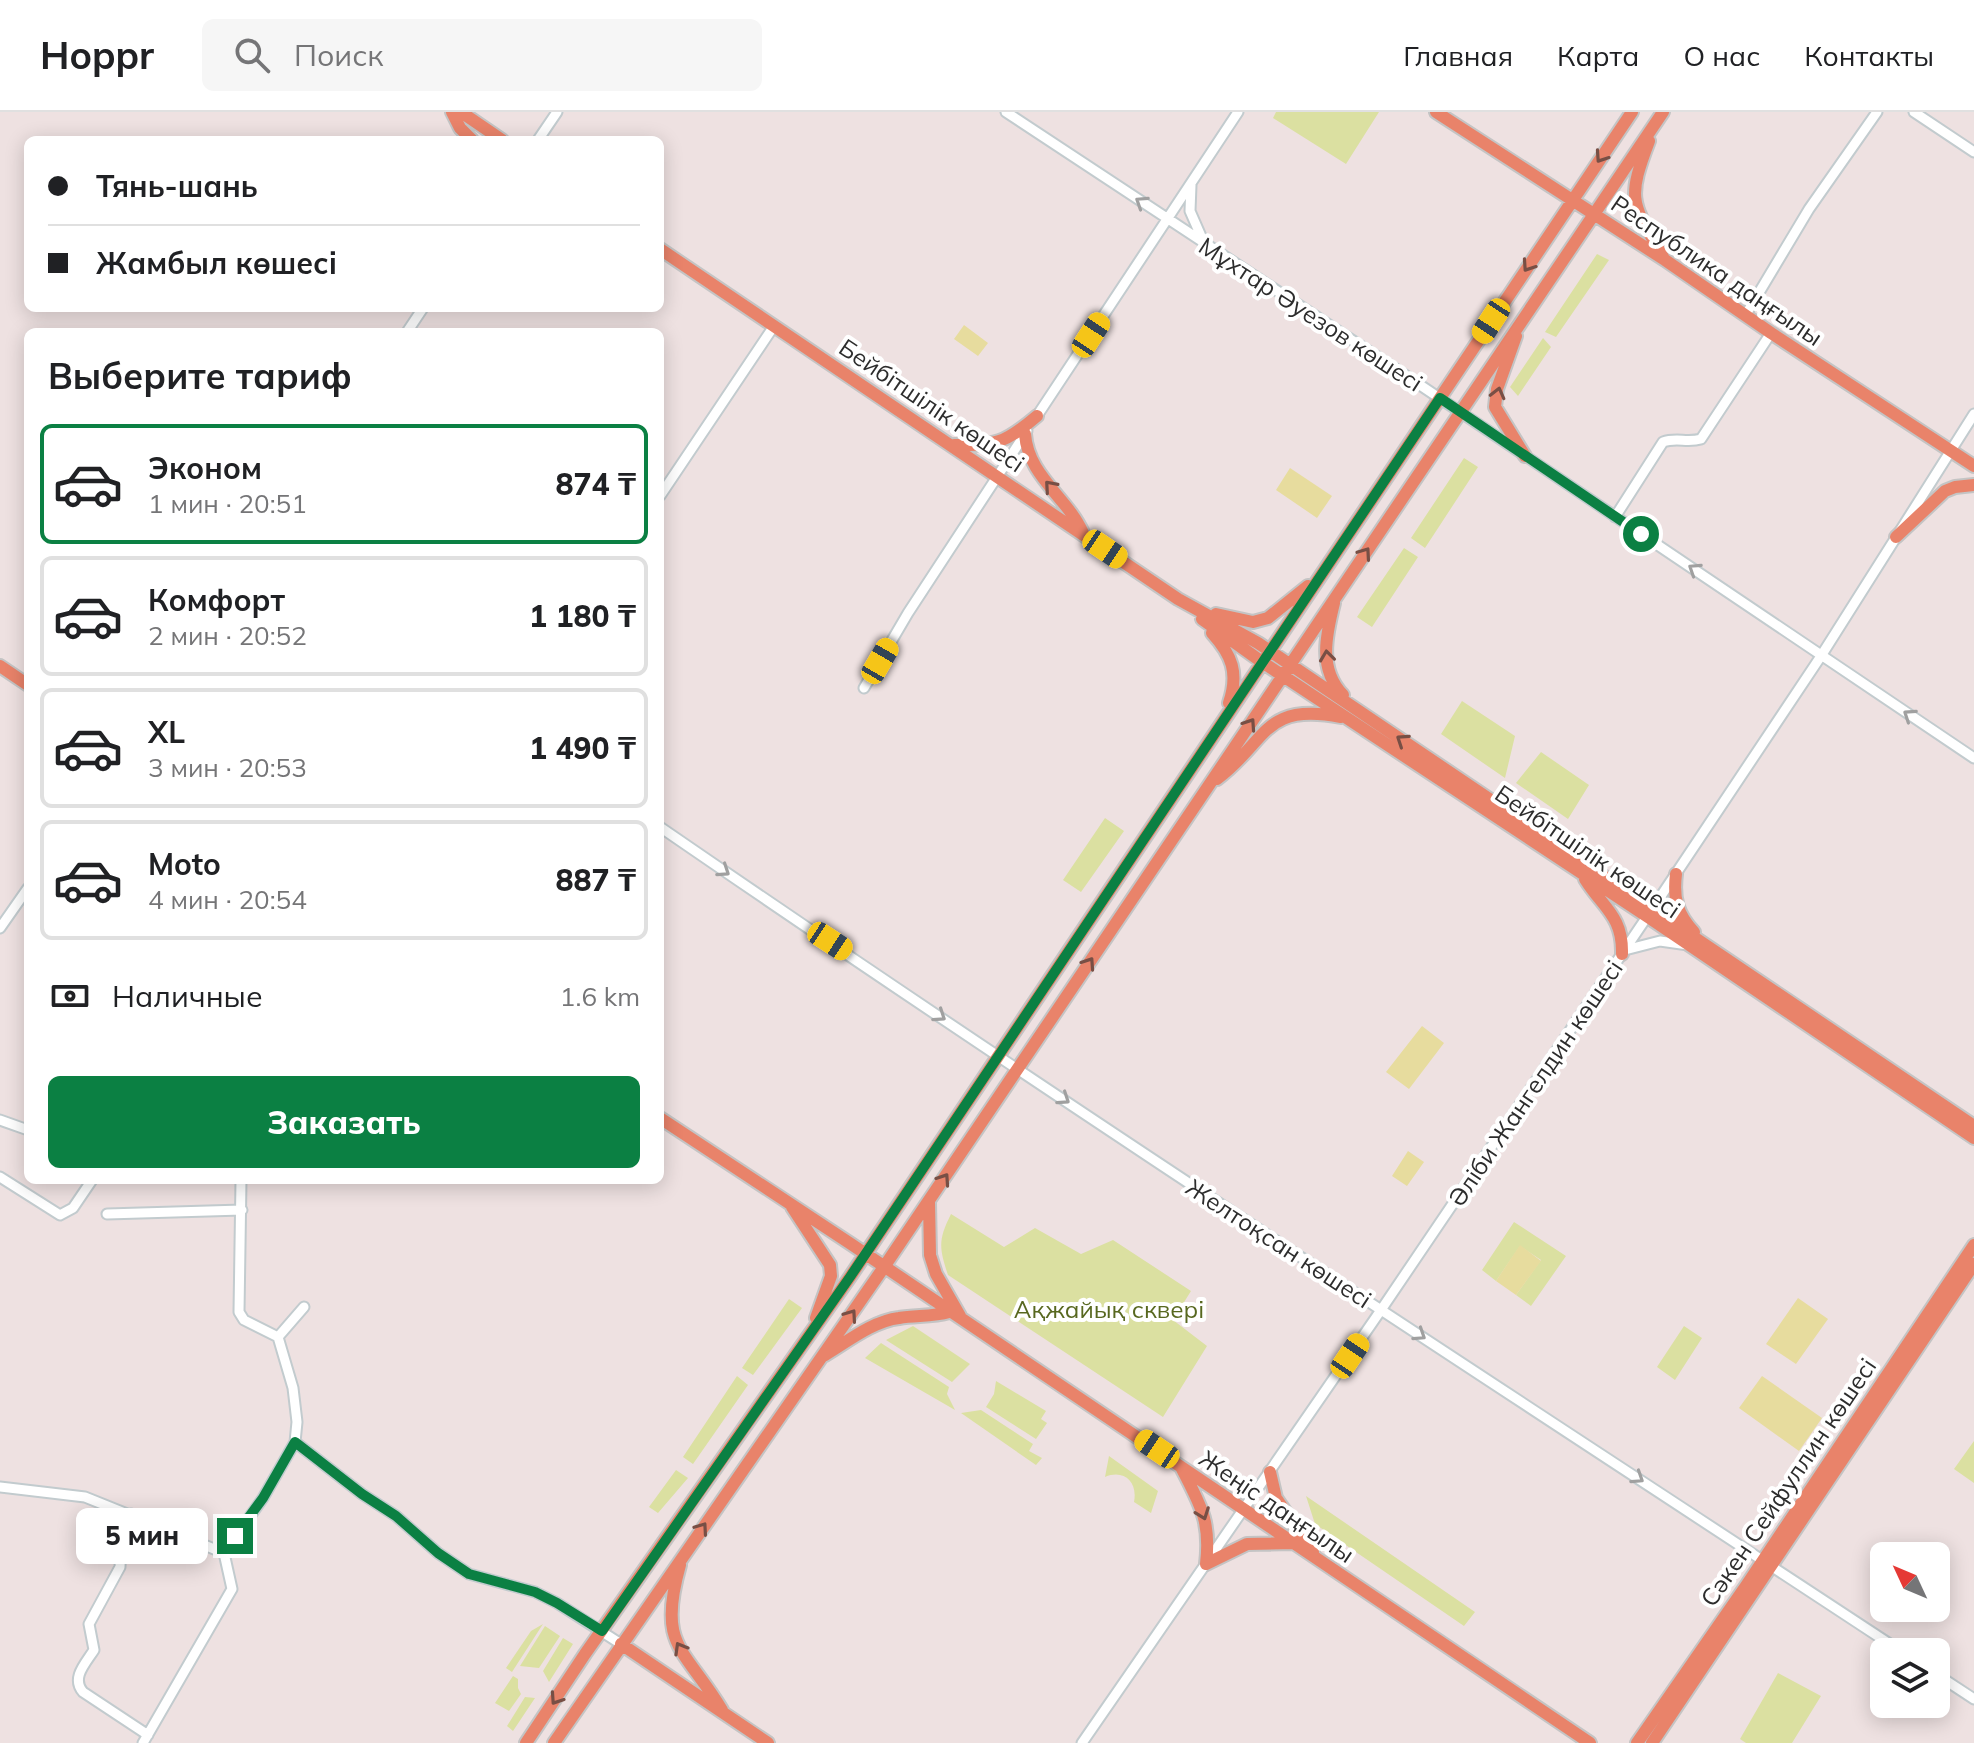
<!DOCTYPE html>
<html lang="ru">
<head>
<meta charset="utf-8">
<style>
	body { margin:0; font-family:Mulish,sans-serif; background:#f6f6f6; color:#202124; height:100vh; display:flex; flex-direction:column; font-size:30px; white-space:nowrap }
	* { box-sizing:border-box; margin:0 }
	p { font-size:26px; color:#757577 }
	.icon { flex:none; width:44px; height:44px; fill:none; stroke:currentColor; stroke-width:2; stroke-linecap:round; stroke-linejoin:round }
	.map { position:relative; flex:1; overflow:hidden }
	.sheet { position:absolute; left:24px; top:216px; width:640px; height:856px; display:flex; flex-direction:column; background:#fff; border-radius:12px; box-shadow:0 4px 20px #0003 }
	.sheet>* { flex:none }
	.hud { position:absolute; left:24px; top:24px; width:640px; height:176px; border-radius:12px; box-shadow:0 4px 20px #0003; display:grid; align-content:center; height:176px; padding:0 24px; background:#fff }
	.needle { width:52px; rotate:314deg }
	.controls { position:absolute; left:1870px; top:1430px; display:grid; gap:16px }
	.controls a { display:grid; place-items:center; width:80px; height:80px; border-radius:12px; background:#fff; box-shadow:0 4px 20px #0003; font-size:40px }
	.end { position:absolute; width:36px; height:36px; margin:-18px; border:10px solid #0b8043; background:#fff; box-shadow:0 0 0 4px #fff }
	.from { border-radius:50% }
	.bubble { position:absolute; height:56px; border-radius:12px; background:#fff; box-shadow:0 4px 20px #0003; font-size:26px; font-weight:800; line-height:56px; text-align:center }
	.car { position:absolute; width:24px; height:48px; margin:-24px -12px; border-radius:10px; box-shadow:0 0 6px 2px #0007; background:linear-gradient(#f5c518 24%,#345 0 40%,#f5c518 0 76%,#345 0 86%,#f5c518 0) }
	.hud b { display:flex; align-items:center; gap:28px; height:76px; font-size:30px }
	.hud b+b { border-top:2px solid #e0e0e0 }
	.hud i { width:20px; height:20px; background:#202124 }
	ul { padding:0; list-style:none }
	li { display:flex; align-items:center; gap:24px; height:120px; margin:0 16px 12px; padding:0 8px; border:4px solid #e0e0e0; border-radius:12px }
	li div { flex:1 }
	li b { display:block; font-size:30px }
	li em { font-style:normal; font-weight:800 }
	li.on { border-color:#0b8043 }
	li>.icon { width:72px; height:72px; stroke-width:1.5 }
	h2 { padding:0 24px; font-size:36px; line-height:96px }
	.pay { display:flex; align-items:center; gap:20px; height:88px; padding:0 24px; font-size:30px }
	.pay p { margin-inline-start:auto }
	.button { display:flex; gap:16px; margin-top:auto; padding:16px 24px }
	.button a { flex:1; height:92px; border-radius:12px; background:#0b8043; color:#fff; font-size:32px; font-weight:800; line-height:92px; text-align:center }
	header { display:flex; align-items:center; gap:48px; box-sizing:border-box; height:112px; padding:0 40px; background:#fff; border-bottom:2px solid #e0e0e0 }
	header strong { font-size:38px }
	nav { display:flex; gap:44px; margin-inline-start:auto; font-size:28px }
	.search { width:560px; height:72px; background:#f6f6f6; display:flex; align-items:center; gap:20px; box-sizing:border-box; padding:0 28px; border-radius:12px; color:#757577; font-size:30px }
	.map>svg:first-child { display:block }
	.green { fill:#dbe0a1 }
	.pitch { fill:#e7dc9e }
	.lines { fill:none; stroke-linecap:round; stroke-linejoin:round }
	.minor-casing { stroke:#c2cbce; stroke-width:13 }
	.major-casing { stroke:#c4c4c4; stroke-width:16 }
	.minor { stroke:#fff; stroke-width:9 }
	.major { stroke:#e9836a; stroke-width:12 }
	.oneway { stroke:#784f45 }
	.oneway2 { stroke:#a0a0a0 }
	.route { stroke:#0b8043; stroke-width:10 }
	.labels { text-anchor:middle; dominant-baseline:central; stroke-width:8; stroke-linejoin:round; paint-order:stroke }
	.street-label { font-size:24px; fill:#2d2d2d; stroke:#fff }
	.park-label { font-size:24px; fill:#586820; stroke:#fff }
</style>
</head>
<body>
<header>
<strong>Hoppr</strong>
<div class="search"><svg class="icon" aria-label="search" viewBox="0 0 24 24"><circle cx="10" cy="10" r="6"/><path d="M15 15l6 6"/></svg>Поиск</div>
<nav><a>Главная</a><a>Карта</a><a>О нас</a><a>Контакты</a></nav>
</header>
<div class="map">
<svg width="1974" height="1631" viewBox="0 0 1974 1631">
	<rect width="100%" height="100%" fill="#eee1e1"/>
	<!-- green -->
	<path class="green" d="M1276,0H1379L1346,52L1273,6Z
		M1597,142L1609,148L1556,225L1545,220Z
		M1543,226L1551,235L1518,284L1510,275Z
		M1464,346L1478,355L1425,436L1411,426Z
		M1404,436L1418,445L1372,515L1357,505Z
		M1462,589L1515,624L1505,666L1441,622Z
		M1541,640L1589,673L1568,707L1516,671Z
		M1105,706L1124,719L1081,780L1063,768Z
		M951,1102L1004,1135L1035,1116L1081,1142L1113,1128L1191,1179L1173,1208L1207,1234L1163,1305L948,1163C939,1136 938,1128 951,1102Z
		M1514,1110L1566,1144L1531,1194L1516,1183L1541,1148L1520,1134L1496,1169L1482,1158Z
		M789,1187L802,1196L753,1263L742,1256Z
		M913,1214L970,1252L952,1270L886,1228Z
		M1684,1214L1702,1226L1675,1268L1657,1255Z
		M881,1231L949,1275L947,1282L955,1298L865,1246Z
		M737,1264L748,1273L693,1352L683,1345Z
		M996,1269L1046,1299L1041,1307L1047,1311L1036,1327L986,1295L994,1282Z
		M981,1298L1033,1332L1029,1339L1042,1346L1036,1353L961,1301Z
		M1974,1329V1371L1954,1357Z
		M1109,1344L1158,1379L1151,1401L1134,1390C1138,1370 1124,1357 1105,1365Z
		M676,1358L688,1366L658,1401L649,1395Z
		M1306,1384L1475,1500L1464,1514L1315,1412Z
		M543,1512L512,1560L506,1556L531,1519Z
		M545,1514L560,1524L539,1556L520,1554Z
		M563,1526L573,1532L549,1570L543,1559Z
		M1778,1561L1821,1584L1792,1631H1746L1740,1627Z
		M513,1564L518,1567V1576L521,1582L509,1599L495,1591Z
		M525,1585L535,1586L513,1619L507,1614Z"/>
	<!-- pitch -->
	<path class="pitch" d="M964,213L988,231L978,244L954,227Z
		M1290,356L1332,384L1317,406L1276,378Z
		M1422,914L1444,931L1409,977L1386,960Z
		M1408,1039L1424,1050L1407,1074L1392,1064Z
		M1520,1133L1541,1149L1516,1183L1496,1169Z
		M1798,1186L1828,1207L1796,1252L1766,1232Z
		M1762,1264L1822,1306L1799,1339L1739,1296Z"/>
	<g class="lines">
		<defs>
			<path id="minor" d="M1006,0L1423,275L1974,646
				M1914,0L1974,40
				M538,28L557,0
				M1191,73L1190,99L1204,131
				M1745,204L1809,97L1877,0
				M407,220L423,196
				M1035,307L1238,0
				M660,384L774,214
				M1615,405L1663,330C1676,325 1687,331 1701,327L1771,221
				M864,576L908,501L1027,319
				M660,715C1070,997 1487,1267 1902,1540
				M0,816L28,776
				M1625,838L1660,829L1688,833
				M0,1008L28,1018
				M0,1065L60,1103L73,1096L92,1068
				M107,1102L242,1098
				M278,1225L304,1195
				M295,1330L362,1382L396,1404L438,1441L469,1462L535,1480L557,1491L621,1532
				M0,1375L85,1385L224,1441
				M131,1402L121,1434L120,1455L89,1512L94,1538C85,1552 71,1566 83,1580L148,1623
				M1936,1562L1974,1587
				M143,1631L232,1477L224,1441L263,1386L295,1330L297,1310L293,1276L278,1225L244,1208L239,1200L241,1068
				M1082,1631L1381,1198L1659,787L1821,544L1974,302"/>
			<path id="major" d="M452,0L460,16L472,28
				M461,0L502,28
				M1436,0L1665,148L1771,221L1974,354
				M1649,29C1626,89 1632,91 1663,145
				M660,137L1178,487L1258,531L1974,1014
				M1516,224L1497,277L1495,295L1525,344
				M1025,322C1028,364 1067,385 1083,421
				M954,333C997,333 1004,332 1037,304
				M1896,425L1945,379L1955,375L1974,373
				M1334,491C1326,523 1318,557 1343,583
				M1216,502L1253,510L1268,506L1308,474
				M1202,507L1262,550L1648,805L1974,1026
				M1212,521C1232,543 1239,561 1229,591
				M0,554L28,573
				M1217,667C1268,629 1262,590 1341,605
				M1676,762C1673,786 1677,802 1694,820
				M1585,767C1603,796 1623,804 1622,842
				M660,1006L851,1132L1590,1631
				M929,1090L930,1143L936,1162L960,1204
				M792,1095L830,1153L831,1164L816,1206
				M825,1243C847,1230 873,1209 899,1206C916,1203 932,1205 949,1200
				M1182,1357C1201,1394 1211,1410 1206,1452
				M1270,1360L1276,1386L1313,1440
				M1206,1452L1247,1432L1294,1431
				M680,1453C657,1535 684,1535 722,1598
				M621,1532L768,1631
				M526,1631L585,1542L850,1165L1632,0
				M554,1631L884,1155L1663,0
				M1637,1631L1746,1474L1974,1133
				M1652,1631L1974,1152"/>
		</defs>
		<!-- minor casing -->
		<use href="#minor" class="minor-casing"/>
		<!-- major casing -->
		<use href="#major" class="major-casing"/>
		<!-- minor -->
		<use href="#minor" class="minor"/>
		<!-- major -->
		<use href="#major" class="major"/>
	</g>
	<!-- one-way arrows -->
	<defs><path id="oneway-chevron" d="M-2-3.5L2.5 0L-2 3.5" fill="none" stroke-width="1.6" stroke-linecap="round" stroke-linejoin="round" transform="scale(2)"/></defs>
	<g class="oneway">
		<use href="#oneway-chevron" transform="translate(1601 45) rotate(124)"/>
		<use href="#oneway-chevron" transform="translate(1528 154) rotate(124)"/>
		<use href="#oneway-chevron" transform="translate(1498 281) rotate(-76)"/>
		<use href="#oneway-chevron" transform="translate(1050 374) rotate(-131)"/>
		<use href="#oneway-chevron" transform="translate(1365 441) rotate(-55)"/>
		<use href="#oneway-chevron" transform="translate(1327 544) rotate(-97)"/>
		<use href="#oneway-chevron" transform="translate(1250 612) rotate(-56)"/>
		<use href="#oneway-chevron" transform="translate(1402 628) rotate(-146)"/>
		<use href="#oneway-chevron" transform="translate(1089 851) rotate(-56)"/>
		<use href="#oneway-chevron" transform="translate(944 1067) rotate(-56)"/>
		<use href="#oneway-chevron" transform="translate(851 1203) rotate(-55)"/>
		<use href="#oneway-chevron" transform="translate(1203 1402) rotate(70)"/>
		<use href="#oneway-chevron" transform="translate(702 1416) rotate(-55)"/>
		<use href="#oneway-chevron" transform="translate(680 1536) rotate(-120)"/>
		<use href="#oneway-chevron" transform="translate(556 1587) rotate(124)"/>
	</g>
	<g class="oneway2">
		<use href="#oneway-chevron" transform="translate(1141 90) rotate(-147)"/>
		<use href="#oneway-chevron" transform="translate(1694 457) rotate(-147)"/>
		<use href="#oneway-chevron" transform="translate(1909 603) rotate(-146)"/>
		<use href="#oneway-chevron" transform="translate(724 759) rotate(34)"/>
		<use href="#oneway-chevron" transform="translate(940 904) rotate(34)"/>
		<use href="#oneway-chevron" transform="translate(1064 987) rotate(34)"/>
		<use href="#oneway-chevron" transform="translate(1420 1223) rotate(33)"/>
		<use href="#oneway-chevron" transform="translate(1638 1366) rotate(33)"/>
	</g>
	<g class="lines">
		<!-- route -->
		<path class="route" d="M235,1424L263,1386L295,1330L362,1382L396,1404L438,1441L469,1462L535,1480L557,1491L602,1519L850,1165L1440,286L1641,422"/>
	</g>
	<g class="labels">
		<!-- street labels -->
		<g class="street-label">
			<text transform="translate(1717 158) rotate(34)">Республика даңғылы</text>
			<text transform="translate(1311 202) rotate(33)">Мұхтар Әуезов көшесі</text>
			<text transform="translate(932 293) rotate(34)">Бейбітшілік көшесі</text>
			<text transform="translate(1588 739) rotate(34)">Бейбітшілік көшесі</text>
			<text transform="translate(1535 971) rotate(-56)">Әліби Жангелдин көшесі</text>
			<text transform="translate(1279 1131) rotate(33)">Желтоқсан көшесі</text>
			<text transform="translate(1788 1370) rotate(-56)">Сәкен Сейфуллин көшесі</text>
			<text transform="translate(1277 1394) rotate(34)">Жеңіс даңғылы</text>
		</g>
		<!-- park labels -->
		<g class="park-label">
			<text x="1109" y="1197">Ақжайық сквері</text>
		</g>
	</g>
</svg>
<div class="controls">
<a><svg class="needle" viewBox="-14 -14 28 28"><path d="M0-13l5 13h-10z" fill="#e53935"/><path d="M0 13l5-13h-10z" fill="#757577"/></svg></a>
<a><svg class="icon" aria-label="layers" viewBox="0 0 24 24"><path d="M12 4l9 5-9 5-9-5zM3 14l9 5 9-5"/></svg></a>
</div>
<i class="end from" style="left:1641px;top:422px"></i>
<i class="end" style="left:235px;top:1424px"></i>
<div class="bubble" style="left:76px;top:1396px;width:132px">5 мин</div>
<i class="car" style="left:1491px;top:209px;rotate:213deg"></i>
<i class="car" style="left:1091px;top:223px;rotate:33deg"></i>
<i class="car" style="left:1105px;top:437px;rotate:124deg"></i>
<i class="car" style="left:880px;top:549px;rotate:30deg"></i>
<i class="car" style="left:830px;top:829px;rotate:123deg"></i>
<i class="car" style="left:1350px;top:1244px;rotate:34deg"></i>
<i class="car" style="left:1157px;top:1337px;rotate:304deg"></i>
<div class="hud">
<b><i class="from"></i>Тянь-шань</b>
<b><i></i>Жамбыл көшесі</b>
</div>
<section class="sheet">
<h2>Выберите тариф</h2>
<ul>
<li class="on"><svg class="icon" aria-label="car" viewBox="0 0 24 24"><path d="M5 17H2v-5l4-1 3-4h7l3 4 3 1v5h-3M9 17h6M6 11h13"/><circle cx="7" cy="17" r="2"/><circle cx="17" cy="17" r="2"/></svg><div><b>Эконом</b><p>1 мин · 20:51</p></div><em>874 ₸</em></li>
<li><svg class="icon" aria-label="car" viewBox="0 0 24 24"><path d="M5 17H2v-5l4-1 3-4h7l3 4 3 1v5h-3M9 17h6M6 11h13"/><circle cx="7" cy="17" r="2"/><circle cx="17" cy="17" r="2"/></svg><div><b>Комфорт</b><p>2 мин · 20:52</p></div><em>1 180 ₸</em></li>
<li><svg class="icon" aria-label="car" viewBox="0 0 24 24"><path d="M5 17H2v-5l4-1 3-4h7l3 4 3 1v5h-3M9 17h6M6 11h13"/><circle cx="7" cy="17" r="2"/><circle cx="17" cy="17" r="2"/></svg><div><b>XL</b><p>3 мин · 20:53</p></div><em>1 490 ₸</em></li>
<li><svg class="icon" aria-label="car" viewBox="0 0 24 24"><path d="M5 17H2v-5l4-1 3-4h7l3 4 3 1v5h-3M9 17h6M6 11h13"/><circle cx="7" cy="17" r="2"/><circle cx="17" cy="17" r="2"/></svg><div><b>Moto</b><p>4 мин · 20:54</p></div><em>887 ₸</em></li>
</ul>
<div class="pay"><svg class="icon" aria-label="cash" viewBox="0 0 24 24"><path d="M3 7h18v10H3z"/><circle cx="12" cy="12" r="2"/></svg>Наличные<p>1.6 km</p></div>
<div class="button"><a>Заказать</a></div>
</section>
</div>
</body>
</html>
